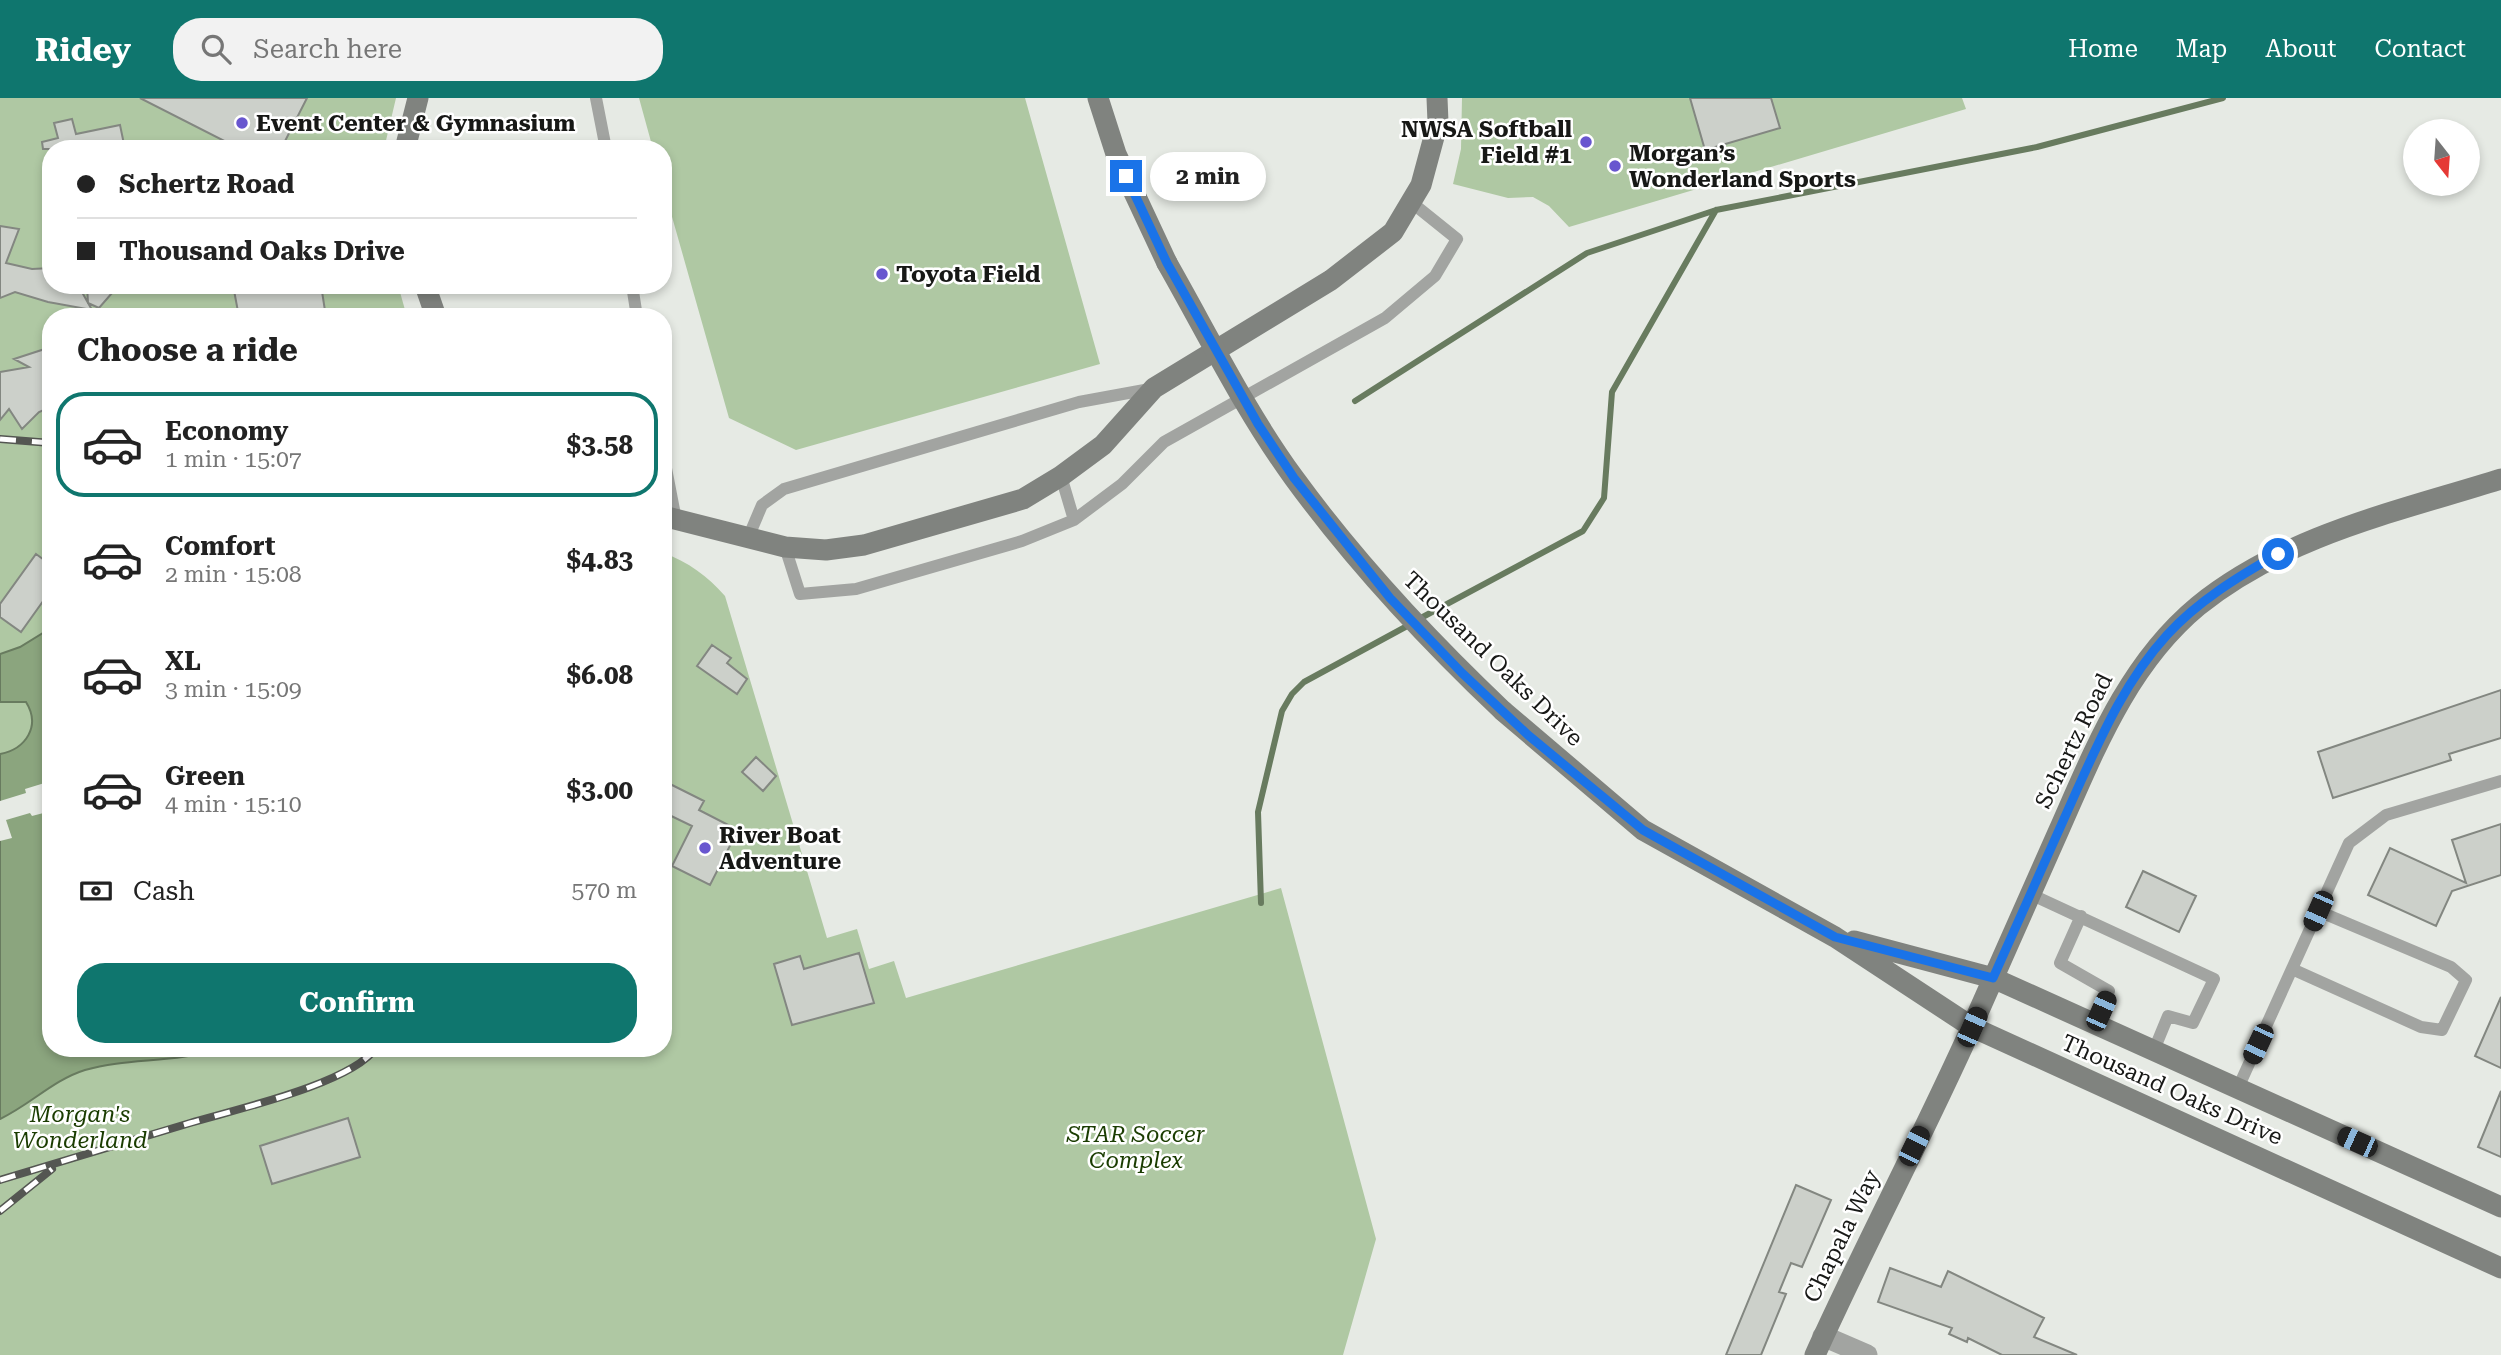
<!DOCTYPE html>
<html lang="en">
<head>
<meta charset="utf-8">
<style>
	body { margin:0; font-family:"Roboto Serif",serif; background:#f2f2f2; color:#222; height:100vh; display:flex; flex-direction:column; font-size:26px; white-space:nowrap }
	* { box-sizing:border-box; margin:0 }
	p { font-size:23px; color:#767676 }
	.icon { flex:none; width:38px; height:38px; fill:none; stroke:currentColor; stroke-width:2; stroke-linecap:round; stroke-linejoin:round }
	.map { position:relative; flex:1; overflow:hidden }
	.side { position:absolute; left:42px; top:210px; width:630px; height:749px; display:flex; flex-direction:column; background:#fff; border-radius:28px; box-shadow:0 4px 10px #0003 }
	.side>* { flex:none }
	.top-card { position:absolute; left:42px; top:42px; width:630px; height:154px; border-radius:28px; box-shadow:0 4px 10px #0003; display:grid; align-content:center; height:154px; padding:0 35px; background:#fff }
	.needle { width:46px; rotate:163deg }
	.buttons { position:absolute; left:2403px; top:21px; display:grid; gap:14px }
	.buttons a { display:grid; place-items:center; width:77px; height:77px; border-radius:50%; background:#fff; box-shadow:0 4px 10px #0003; font-size:35px }
	.end { position:absolute; width:32px; height:32px; margin:-16px; border:9px solid #1a73e8; background:#fff; box-shadow:0 0 0 4px #fff }
	.from { border-radius:50% }
	.bubble { position:absolute; height:49px; border-radius:24px; background:#fff; box-shadow:0 4px 10px #0003; font-size:23px; font-weight:700; line-height:49px; text-align:center }
	.car { position:absolute; width:21px; height:42px; margin:-21px -10px; border-radius:9px; box-shadow:0 0 5px 2px #0007; background:linear-gradient(#222 24%,#8ab4d8 0 40%,#222 0 76%,#8ab4d8 0 86%,#222 0) }
	.top-card b { display:flex; align-items:center; gap:24px; height:66px; font-size:26px }
	.top-card b+b { border-top:2px solid #e0e0e0 }
	.top-card i { width:18px; height:18px; background:#222 }
	ul { padding:0; list-style:none }
	li { display:flex; align-items:center; gap:21px; height:105px; margin:0 14px 10px; padding:0 21px; border:4px solid transparent; border-radius:28px }
	li div { flex:1 }
	li b { display:block; font-size:26px }
	li em { font-style:normal; font-weight:700 }
	li.current { border-color:#0f766e }
	li>.icon { width:63px; height:63px; stroke-width:1.5 }
	h2 { padding:0 35px; font-size:32px; line-height:84px }
	.pay { display:flex; align-items:center; gap:18px; height:77px; padding:0 35px; font-size:26px }
	.pay p { margin-inline-start:auto }
	.cta { display:flex; gap:14px; margin-top:auto; padding:14px 35px }
	.cta a { flex:1; height:80px; border-radius:28px; background:#0f766e; color:#fff; font-size:28px; font-weight:700; line-height:80px; text-align:center }
	header { display:flex; align-items:center; gap:42px; box-sizing:border-box; height:98px; padding:0 35px; background:#0f766e; color:#fff }
	header strong { font-size:33px }
	nav { display:flex; gap:38px; margin-inline-start:auto; font-size:24px }
	.search { width:490px; height:63px; background:#f2f2f2; display:flex; align-items:center; gap:18px; box-sizing:border-box; padding:0 24px; border-radius:28px; color:#767676; font-size:26px }
	.map>svg:first-child { display:block }
	.green { fill:#afc8a3 }
	.water { fill:#8ba57e; stroke:#687b5f; stroke-width:2 }
	.pier { fill:#e6eae4 }
	.lines { fill:none; stroke-linecap:round; stroke-linejoin:round }
	.stream { stroke:#687b5f; stroke-width:6 }
	.building { fill:#ccd0ca; stroke:#838781; stroke-width:2 }
	.lane { stroke:#a2a4a1; stroke-width:12 }
	.street { stroke:#a2a4a1; stroke-width:21 }
	.secondary { stroke:#80837f; stroke-width:21 }
	.rail-casing { stroke:#545652; stroke-width:8 }
	.rail { stroke:#fff; stroke-width:5; stroke-dasharray:16; stroke-linecap:butt }
	.secondary-bridge { stroke:#80837f; stroke-width:21 }
	.route { stroke:#1a73e8; stroke-width:9 }
	.poi-dot { fill:#6856cf; stroke:#fff; stroke-width:2.5 }
	.labels { text-anchor:middle; dominant-baseline:central; stroke-width:5; stroke-linejoin:round; paint-order:stroke }
	.poi-label { font-size:23px; font-weight:bold; fill:#171816; stroke:#fff; text-anchor:start }
	.street-label { font-size:23px; fill:#171816; stroke:#fff }
	.park-label { font-size:23px; font-style:italic; fill:#1a3c01; stroke:#fff }
</style>
</head>
<body>
<header>
<strong>Ridey</strong>
<div class="search"><svg class="icon" aria-label="search" viewBox="0 0 24 24"><circle cx="10" cy="10" r="6"/><path d="M15 15l6 6"/></svg>Search here</div>
<nav><a>Home</a><a>Map</a><a>About</a><a>Contact</a></nav>
</header>
<div class="map">
<svg width="2501" height="1257" viewBox="0 0 2501 1257">
	<rect width="100%" height="100%" fill="#e6eae4"/>
	<!-- green -->
	<path class="green" d="M0,0H396L384,51H51V187H398L407,219H51V950H663V455C689,464 707,478 725,498L827,840L857,831L869,871L894,863L906,900L1281,790L1376,1141L1343,1257H0Z
		M639,0H1025L1100,266L796,352L729,320L663,87V51H653Z
		M1462,0H1962L1966,11L1569,129L1549,108L1533,99L1508,100L1453,86L1461,51Z"/>
	<!-- water -->
	<path class="water" d="M51,530V950H219C176,966 129,959 85,972C53,982 30,1007 0,1021V656C26,651 41,628 26,604H0V556L20,549Z"/>
	<!-- pier -->
	<path class="pier" d="M51,683V713L32,718L30,715L6,722L12,740L0,743V703L26,695L25,691Z"/>
	<g class="lines">
		<!-- stream -->
		<path class="stream" d="M1355,303L1587,155L1716,112L2037,49L2223,0
			M1419,521L1583,433L1604,400L1612,294L1716,112
			M1261,805L1258,714L1282,613L1292,596L1304,584L1409,527"/>
	</g>
	<!-- building -->
	<path class="building" d="M140,0H307L281,51H240Z
		M1690,0H1771L1780,30L1705,52Z
		M72,21L76,36L120,27L125,51H43L42,44L58,40L54,25Z
		M0,128L19,131L6,165L32,171L51,170V187H78L92,212L48,204L15,194L0,200Z
		M87,187H119L99,210L88,205Z
		M233,187H321L326,219H239Z
		M51,249V309L39,314L22,331L9,311L0,322V274L29,269L14,261Z
		M36,456L51,467V492L21,534L0,519V506Z
		M712,547L731,560L727,565L747,581L737,596L697,568Z
		M2501,592V640L2449,656L2451,662L2333,700L2318,654Z
		M756,659L776,678L763,693L742,674Z
		M668,685L704,703L699,712L738,732L710,787L672,768L692,728L663,714V696Z
		M2501,726V777L2452,793L2436,828L2368,797L2390,750L2466,785L2452,742Z
		M2143,773L2196,798L2179,834L2126,809Z
		M859,855L874,905L792,927L774,866L800,858L804,871Z
		M2501,899V970L2475,958Z
		M2501,993V1059L2478,1049Z
		M348,1020L360,1059L272,1086L260,1048Z
		M1796,1087L1831,1102L1802,1169L1791,1165L1779,1194L1786,1196L1761,1257H1726Z
		M1890,1170L1941,1189L1948,1173L2044,1220L2034,1239L2077,1257H2002L1968,1240L1967,1244L1949,1236L1952,1230L1878,1204Z"/>
	<g class="lines">
		<!-- lane -->
		<path class="lane" d="M596,0L606,51
			M632,187L637,219
			M663,355L676,422
			M1061,378L1074,422
			M748,440L762,407L784,391L1079,304L1150,291
			M785,449L800,496L856,491L1022,443L1074,422L1122,386L1164,344L1385,220L1435,178L1457,141L1411,104
			M2030,796L2214,881L2193,925L2168,918L2154,952
			M2081,818L2060,865L2109,893L2095,926
			M2292,871L2421,929L2442,932L2466,882L2451,869L2318,813
			M2238,990L2349,745L2386,717L2501,683"/>
		<!-- street -->
		<path class="street" d="M1823,1238L1867,1257"/>
		<!-- secondary -->
		<path class="secondary" d="M1098,0L1116,56L1167,165
			M405,51L418,0
			M425,187L436,219
			M663,418L785,449L826,452L864,447L1023,401L1061,378L1103,347L1154,290L1331,182L1393,134L1421,87L1438,24L1437,0
			M1503,613L1643,732L1835,839L1972,929L2501,1170
			M1854,843L1993,880L2501,1109
			M1815,1257C1865,1146 1923,1038 1973,926C2002,861 2030,796 2059,732C2095,651 2128,566 2198,508C2286,437 2396,414 2501,381"/>
		<defs>
			<path id="rail" d="M0,341L51,345
				M0,1082C63,1063 126,1044 190,1025C233,1012 351,986 376,950
				M0,1113L52,1071"/>
		</defs>
		<!-- rail casing -->
		<use href="#rail" class="rail-casing"/>
		<!-- rail -->
		<use href="#rail" class="rail"/>
		<!-- secondary-bridge -->
		<path class="secondary-bridge" d="M1167,165C1208,237 1245,313 1294,380C1356,465 1427,541 1503,613"/>
	</g>
	<g class="lines">
		<!-- route -->
		<path class="route" d="M1126,78L1167,165L1258,326L1294,380L1390,500L1462,575L1528,637L1643,732L1835,839L1993,880C2021,818 2048,756 2076,694C2101,639 2125,583 2167,537C2198,503 2239,478 2278,456"/>
	</g>
	<!-- markers -->
	<g class="poi-dot">
		<circle cx="242" cy="25" r="7"/>
		<circle cx="1586" cy="44" r="7"/>
		<circle cx="1615" cy="68" r="7"/>
		<circle cx="882" cy="176" r="7"/>
		<circle cx="705" cy="750" r="7"/>
	</g>
	<g class="labels">
		<!-- poi labels -->
		<g class="poi-label">
			<text x="256" y="25">Event Center &amp; Gymnasium</text>
			<text x="1572" y="31" text-anchor="end">NWSA Softball<tspan x="1572" dy="26">Field #1</tspan></text>
			<text x="1629" y="55">Morgan’s<tspan x="1629" dy="26">Wonderland Sports</tspan></text>
			<text x="896" y="176">Toyota Field</text>
			<text x="719" y="737">River Boat<tspan x="719" dy="26">Adventure</tspan></text>
		</g>
		<!-- street labels -->
		<g class="street-label">
			<text transform="translate(1493 561) rotate(44)">Thousand Oaks Drive</text>
			<text transform="translate(2074 643) rotate(-64)">Schertz Road</text>
			<text transform="translate(2172 992) rotate(24)">Thousand Oaks Drive</text>
			<text transform="translate(1842 1138) rotate(-64)">Chapala Way</text>
		</g>
		<!-- park labels -->
		<g class="park-label">
			<text x="80" y="1016">Morgan's<tspan x="80" dy="26">Wonderland</tspan></text>
			<text x="1136" y="1036">STAR Soccer<tspan x="1136" dy="26">Complex</tspan></text>
		</g>
	</g>
</svg>
<div class="buttons">
<a><svg class="needle" viewBox="-14 -14 28 28"><path d="M0-13l5 13h-10z" fill="#e53935"/><path d="M0 13l5-13h-10z" fill="#767676"/></svg></a>
</div>
<i class="end from" style="left:2278px;top:456px"></i>
<i class="end" style="left:1126px;top:78px"></i>
<div class="bubble" style="left:1150px;top:54px;width:116px">2 min</div>
<i class="car" style="left:2318px;top:813px;rotate:204deg"></i>
<i class="car" style="left:2101px;top:913px;rotate:24deg"></i>
<i class="car" style="left:1972px;top:929px;rotate:24deg"></i>
<i class="car" style="left:2258px;top:946px;rotate:205deg"></i>
<i class="car" style="left:2357px;top:1044px;rotate:294deg"></i>
<i class="car" style="left:1914px;top:1048px;rotate:26deg"></i>
<div class="top-card">
<b><i class="from"></i>Schertz Road</b>
<b><i></i>Thousand Oaks Drive</b>
</div>
<section class="side">
<h2>Choose a ride</h2>
<ul>
<li class="current"><svg class="icon" aria-label="car" viewBox="0 0 24 24"><path d="M5 17H2v-5l4-1 3-4h7l3 4 3 1v5h-3M9 17h6M6 11h13"/><circle cx="7" cy="17" r="2"/><circle cx="17" cy="17" r="2"/></svg><div><b>Economy</b><p>1 min · 15:07</p></div><em>$3.58</em></li>
<li><svg class="icon" aria-label="car" viewBox="0 0 24 24"><path d="M5 17H2v-5l4-1 3-4h7l3 4 3 1v5h-3M9 17h6M6 11h13"/><circle cx="7" cy="17" r="2"/><circle cx="17" cy="17" r="2"/></svg><div><b>Comfort</b><p>2 min · 15:08</p></div><em>$4.83</em></li>
<li><svg class="icon" aria-label="car" viewBox="0 0 24 24"><path d="M5 17H2v-5l4-1 3-4h7l3 4 3 1v5h-3M9 17h6M6 11h13"/><circle cx="7" cy="17" r="2"/><circle cx="17" cy="17" r="2"/></svg><div><b>XL</b><p>3 min · 15:09</p></div><em>$6.08</em></li>
<li><svg class="icon" aria-label="car" viewBox="0 0 24 24"><path d="M5 17H2v-5l4-1 3-4h7l3 4 3 1v5h-3M9 17h6M6 11h13"/><circle cx="7" cy="17" r="2"/><circle cx="17" cy="17" r="2"/></svg><div><b>Green</b><p>4 min · 15:10</p></div><em>$3.00</em></li>
</ul>
<div class="pay"><svg class="icon" aria-label="cash" viewBox="0 0 24 24"><path d="M3 7h18v10H3z"/><circle cx="12" cy="12" r="2"/></svg>Cash<p>570 m</p></div>
<div class="cta"><a>Confirm</a></div>
</section>
</div>
</body>
</html>
